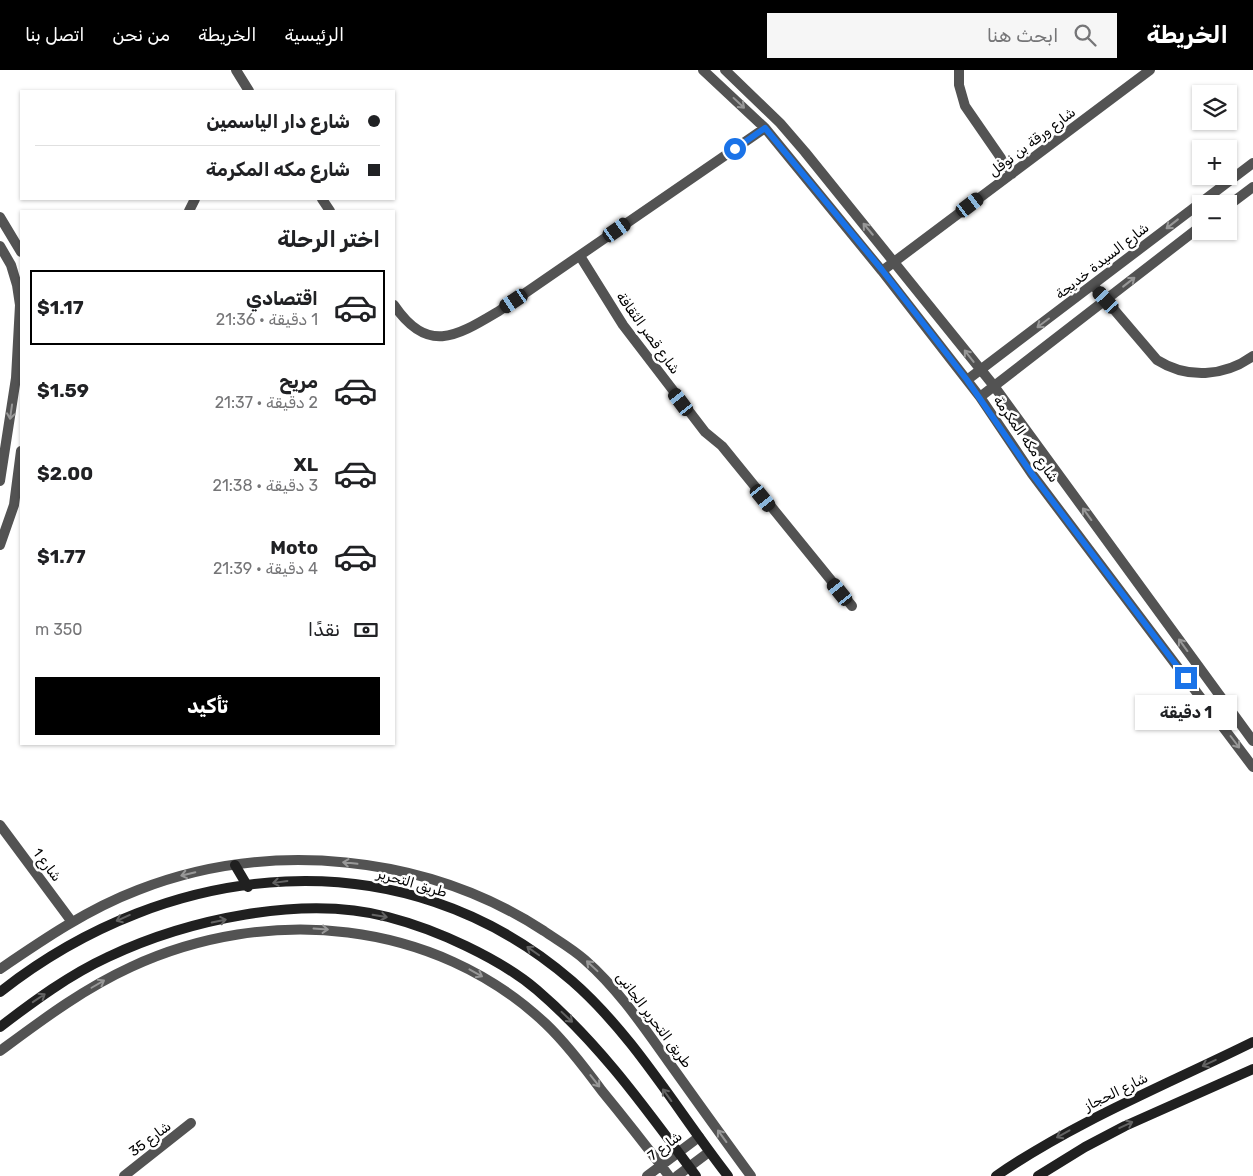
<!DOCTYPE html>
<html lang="ar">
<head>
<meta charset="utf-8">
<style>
	body { margin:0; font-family:Rubik,"Noto Sans Arabic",sans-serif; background:#f6f6f6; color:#202124; direction:rtl; height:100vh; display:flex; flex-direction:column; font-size:19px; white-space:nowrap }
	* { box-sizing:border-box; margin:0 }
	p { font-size:16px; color:#757577 }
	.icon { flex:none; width:28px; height:28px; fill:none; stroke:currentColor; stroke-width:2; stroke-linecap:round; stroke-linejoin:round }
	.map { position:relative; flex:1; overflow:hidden; direction:ltr }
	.sheet { position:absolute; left:20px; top:140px; width:375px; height:535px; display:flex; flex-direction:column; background:#fff; border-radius:0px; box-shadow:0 1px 4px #0004; direction:rtl }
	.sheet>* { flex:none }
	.guide { position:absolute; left:20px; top:20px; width:375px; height:110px; border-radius:0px; box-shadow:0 1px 4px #0004; direction:rtl; display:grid; align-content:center; height:110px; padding:0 15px; background:#fff }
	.buttons { position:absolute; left:1192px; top:15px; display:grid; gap:10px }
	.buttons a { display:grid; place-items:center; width:45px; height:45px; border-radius:0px; background:#fff; box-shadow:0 1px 4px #0004; font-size:25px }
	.end { position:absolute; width:22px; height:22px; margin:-11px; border:6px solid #1a73e8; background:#fff; box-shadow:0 0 0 2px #fff }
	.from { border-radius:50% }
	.bubble { position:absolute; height:35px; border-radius:0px; background:#fff; box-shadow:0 1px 4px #0004; font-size:16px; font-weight:700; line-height:35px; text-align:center; direction:rtl }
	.car { position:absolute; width:15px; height:30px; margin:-15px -8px; border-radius:6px; box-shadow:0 0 4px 1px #0007; background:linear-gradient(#222 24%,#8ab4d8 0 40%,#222 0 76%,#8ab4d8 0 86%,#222 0) }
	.guide b { display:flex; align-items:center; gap:18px; height:48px; font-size:19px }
	.guide b+b { border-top:1px solid #e0e0e0 }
	.guide i { width:12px; height:12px; background:#202124 }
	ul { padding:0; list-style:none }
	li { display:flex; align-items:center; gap:15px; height:75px; margin:0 10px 8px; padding:0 5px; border:2px solid transparent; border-radius:0px }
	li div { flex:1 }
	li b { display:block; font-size:19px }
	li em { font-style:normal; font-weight:700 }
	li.on { border-color:#000 }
	li>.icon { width:45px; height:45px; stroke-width:1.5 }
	h2 { padding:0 15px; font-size:22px; line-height:60px }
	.pay { display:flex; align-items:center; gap:12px; height:55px; padding:0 15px; font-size:19px }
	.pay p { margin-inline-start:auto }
	.action { display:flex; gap:10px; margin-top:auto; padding:10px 15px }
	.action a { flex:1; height:58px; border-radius:0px; background:#000; color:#fff; font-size:20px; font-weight:700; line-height:58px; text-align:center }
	header { display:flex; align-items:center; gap:30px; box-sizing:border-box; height:70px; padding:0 25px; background:#000; color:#fff }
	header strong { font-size:24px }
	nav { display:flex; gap:28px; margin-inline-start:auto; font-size:18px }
	.search { width:350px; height:45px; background:#f6f6f6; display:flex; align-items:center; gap:12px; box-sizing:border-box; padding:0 18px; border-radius:0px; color:#757577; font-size:19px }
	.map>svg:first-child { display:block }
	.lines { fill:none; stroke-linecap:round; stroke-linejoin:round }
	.street { stroke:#535353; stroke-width:10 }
	.secondary { stroke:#202020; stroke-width:10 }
	.oneway { stroke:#989898 }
	.oneway2 { stroke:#636363 }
	.route { stroke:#1a73e8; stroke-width:6 }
	.labels { text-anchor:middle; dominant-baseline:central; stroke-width:5; stroke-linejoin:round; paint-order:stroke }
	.street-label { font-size:14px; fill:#000; stroke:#fff }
</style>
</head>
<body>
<header>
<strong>الخريطة</strong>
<div class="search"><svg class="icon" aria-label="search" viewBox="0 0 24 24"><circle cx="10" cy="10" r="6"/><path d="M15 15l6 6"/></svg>ابحث هنا</div>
<nav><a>الرئيسية</a><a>الخريطة</a><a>من نحن</a><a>اتصل بنا</a></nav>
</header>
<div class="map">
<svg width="1253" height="1106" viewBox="0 0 1253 1106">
	<rect width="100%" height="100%" fill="#fff"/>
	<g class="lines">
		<!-- street -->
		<path class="street" d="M236,0L249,21
			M703,0L765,58L882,201L980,327L1032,404L1253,697
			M725,0L780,53L805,82L994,316L1253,671
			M959,0V15L965,36L1012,104
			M322,129L330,141
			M1229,135L1253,117
			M189,141L195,129
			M0,147L21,182
			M0,176L11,195L17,215L20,235L16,308L0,411
			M580,186L623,255L705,362L722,376L852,536
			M882,201L1150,0
			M1093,215L1157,290C1187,309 1224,307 1253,286
			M394,235C428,285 457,266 499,241L765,58
			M967,310L1253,93
			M980,327L1201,156
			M0,475L14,435L21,381
			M0,755L72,852
			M0,899C44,869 88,839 138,820C269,769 426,784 544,861C557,870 573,879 585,890C618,919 643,956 668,991C696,1030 723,1068 751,1106
			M0,981C42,950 83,919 131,897C267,834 435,849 546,954C567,974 585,998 602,1021C625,1049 647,1077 669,1106
			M124,1106L191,1053
			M647,1106L699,1067
			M677,1106L709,1082"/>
		<!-- secondary -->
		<path class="secondary" d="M235,795L248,817
			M0,922C169,789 402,764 572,911C633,964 678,1042 728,1106
			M0,957C34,931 69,905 108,887C186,850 303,824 388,847C415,854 441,864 466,876C491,888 516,902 537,920C601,975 646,1039 696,1106
			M996,1106C1076,1051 1166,1015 1253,972
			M1038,1106L1085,1077L1125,1056L1253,999"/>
	</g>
	<!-- one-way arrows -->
	<defs><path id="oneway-shaft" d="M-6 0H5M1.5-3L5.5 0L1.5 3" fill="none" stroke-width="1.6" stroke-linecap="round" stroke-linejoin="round" transform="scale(1.25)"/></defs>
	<g class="oneway">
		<use href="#oneway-shaft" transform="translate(739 33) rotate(43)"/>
		<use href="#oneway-shaft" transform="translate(1172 154) rotate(142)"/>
		<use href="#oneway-shaft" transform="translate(868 159) rotate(-130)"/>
		<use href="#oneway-shaft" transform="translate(1129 212) rotate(-38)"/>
		<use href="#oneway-shaft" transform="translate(1043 253) rotate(143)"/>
		<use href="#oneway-shaft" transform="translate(969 286) rotate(-128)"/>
		<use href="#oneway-shaft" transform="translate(11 342) rotate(98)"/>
		<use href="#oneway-shaft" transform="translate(1087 444) rotate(-126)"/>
		<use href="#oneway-shaft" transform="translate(1183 575) rotate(-126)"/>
		<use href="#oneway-shaft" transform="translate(1235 672) rotate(53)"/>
		<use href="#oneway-shaft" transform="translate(350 793) rotate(-174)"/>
		<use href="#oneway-shaft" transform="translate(188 804) rotate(167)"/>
		<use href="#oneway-shaft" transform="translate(321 859) rotate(4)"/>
		<use href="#oneway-shaft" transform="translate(592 896) rotate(-137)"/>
		<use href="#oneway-shaft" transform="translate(476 903) rotate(29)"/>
		<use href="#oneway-shaft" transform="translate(98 914) rotate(-30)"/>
		<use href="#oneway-shaft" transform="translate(595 1011) rotate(52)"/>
		<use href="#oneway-shaft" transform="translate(722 1066) rotate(-126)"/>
	</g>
	<g class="oneway2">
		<use href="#oneway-shaft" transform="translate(280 812) rotate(172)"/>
		<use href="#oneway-shaft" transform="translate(380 846) rotate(9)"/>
		<use href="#oneway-shaft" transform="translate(123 848) rotate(156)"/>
		<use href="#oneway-shaft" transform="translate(219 851) rotate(-12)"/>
		<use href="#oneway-shaft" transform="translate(533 881) rotate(-145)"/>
		<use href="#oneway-shaft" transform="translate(39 928) rotate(-34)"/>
		<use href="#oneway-shaft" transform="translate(567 947) rotate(43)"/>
		<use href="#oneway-shaft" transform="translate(1209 993) rotate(155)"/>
		<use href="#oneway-shaft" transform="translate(667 1025) rotate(-126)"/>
		<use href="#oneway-shaft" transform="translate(1126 1055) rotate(-25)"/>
		<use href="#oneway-shaft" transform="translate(1063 1064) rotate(151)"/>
	</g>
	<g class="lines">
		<!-- route -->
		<path class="route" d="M735,79L765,58L882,200L967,310L1032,404L1186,608"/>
	</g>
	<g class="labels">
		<!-- street labels -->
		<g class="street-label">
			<text transform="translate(1032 72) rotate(-37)">شارع ورقة بن نوفل</text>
			<text transform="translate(1102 191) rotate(-38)">شارع السيدة خديجة</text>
			<text transform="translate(648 263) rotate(54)">شارع قصر الثقافة</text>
			<text transform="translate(1026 369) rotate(55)">شارع مكه المكرمة</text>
			<text transform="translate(47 795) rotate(53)">شارع 1</text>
			<text transform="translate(412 813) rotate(16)">طريق التحرير</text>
			<text transform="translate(654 950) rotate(53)">طريق التحرير الجانبى</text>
			<text transform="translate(1116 1022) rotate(-26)">شارع الحجاز</text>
			<text transform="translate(150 1069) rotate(-37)">شارع 35</text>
			<text transform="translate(665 1076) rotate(-37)">شارع 7</text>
		</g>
	</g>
</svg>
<div class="buttons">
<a><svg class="icon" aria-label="layers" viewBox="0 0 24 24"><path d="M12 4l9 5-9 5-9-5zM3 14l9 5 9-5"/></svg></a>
<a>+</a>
<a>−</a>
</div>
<i class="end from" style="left:735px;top:79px"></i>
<i class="end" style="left:1186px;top:608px"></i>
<div class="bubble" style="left:1135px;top:625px;width:102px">1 دقيقة</div>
<i class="car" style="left:970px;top:135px;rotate:53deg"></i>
<i class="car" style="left:617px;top:160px;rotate:55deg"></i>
<i class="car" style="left:1106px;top:230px;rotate:318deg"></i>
<i class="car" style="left:514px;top:231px;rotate:236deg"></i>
<i class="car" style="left:681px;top:332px;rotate:323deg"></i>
<i class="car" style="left:763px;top:428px;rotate:141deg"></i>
<i class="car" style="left:840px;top:522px;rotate:321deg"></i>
<div class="guide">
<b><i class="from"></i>شارع دار الياسمين</b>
<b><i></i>شارع مكه المكرمة</b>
</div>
<section class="sheet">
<h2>اختر الرحلة</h2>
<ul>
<li class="on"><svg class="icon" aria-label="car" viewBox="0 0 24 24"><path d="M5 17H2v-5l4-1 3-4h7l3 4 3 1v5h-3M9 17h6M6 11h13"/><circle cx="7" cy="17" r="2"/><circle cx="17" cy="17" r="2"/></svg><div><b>اقتصادي</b><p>1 دقيقة · 21:36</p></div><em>$1.17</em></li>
<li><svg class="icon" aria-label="car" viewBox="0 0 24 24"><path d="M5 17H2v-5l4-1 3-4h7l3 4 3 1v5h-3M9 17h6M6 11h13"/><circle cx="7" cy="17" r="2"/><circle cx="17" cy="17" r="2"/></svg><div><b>مريح</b><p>2 دقيقة · 21:37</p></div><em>$1.59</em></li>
<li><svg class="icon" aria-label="car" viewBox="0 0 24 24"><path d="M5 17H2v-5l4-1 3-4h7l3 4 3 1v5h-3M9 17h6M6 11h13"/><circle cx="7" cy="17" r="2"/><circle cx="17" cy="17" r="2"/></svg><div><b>XL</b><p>3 دقيقة · 21:38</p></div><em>$2.00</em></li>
<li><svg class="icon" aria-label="car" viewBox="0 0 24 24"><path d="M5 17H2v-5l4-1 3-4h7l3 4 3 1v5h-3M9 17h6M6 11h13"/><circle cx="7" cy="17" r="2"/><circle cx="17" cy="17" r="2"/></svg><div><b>Moto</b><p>4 دقيقة · 21:39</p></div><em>$1.77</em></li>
</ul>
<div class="pay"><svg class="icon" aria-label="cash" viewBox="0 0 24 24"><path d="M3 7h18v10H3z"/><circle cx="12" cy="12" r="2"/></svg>نقدًا<p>350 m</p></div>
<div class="action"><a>تأكيد</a></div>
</section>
</div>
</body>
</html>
